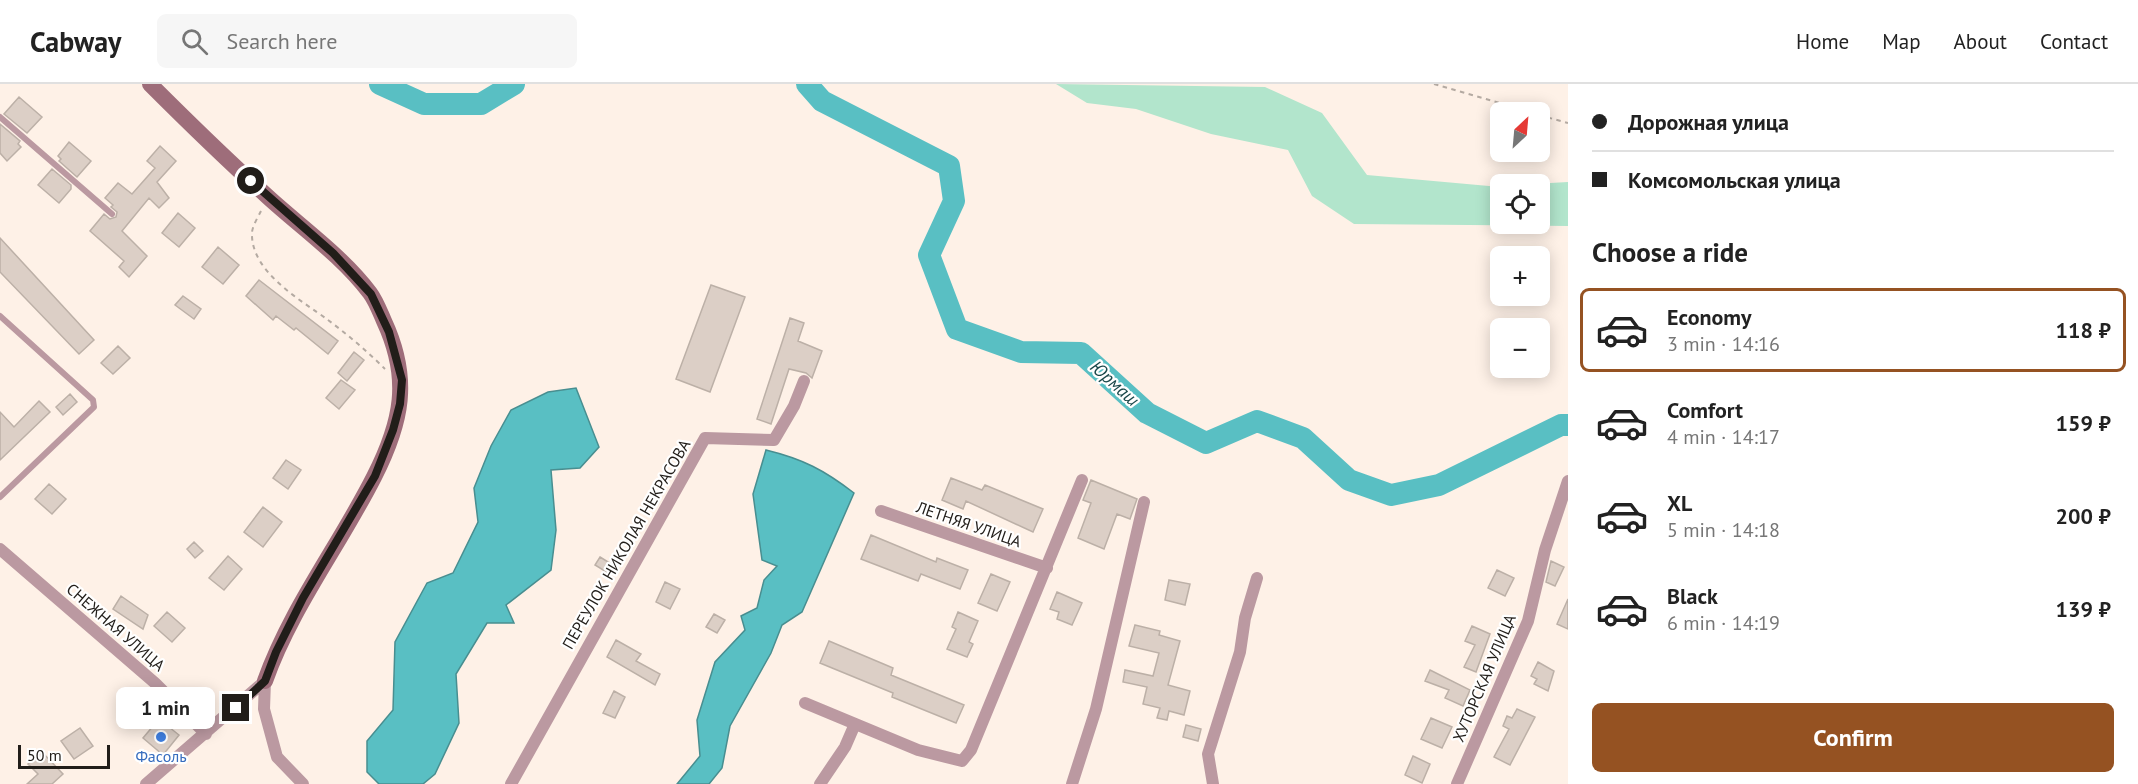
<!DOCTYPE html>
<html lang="en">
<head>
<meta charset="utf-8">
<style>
	body { margin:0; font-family:"PT Sans",sans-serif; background:#f6f6f6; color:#222; height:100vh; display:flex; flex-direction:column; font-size:22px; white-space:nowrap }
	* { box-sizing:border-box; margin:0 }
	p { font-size:20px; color:#767676 }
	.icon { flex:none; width:33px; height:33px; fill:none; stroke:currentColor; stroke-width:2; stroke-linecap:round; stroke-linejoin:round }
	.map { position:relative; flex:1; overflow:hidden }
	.panel { display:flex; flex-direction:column; background:#fff; width:570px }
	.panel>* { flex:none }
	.top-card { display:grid; align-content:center; height:132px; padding:0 24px; background:#fff }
	.needle { width:39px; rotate:26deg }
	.buttons { position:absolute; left:1490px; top:18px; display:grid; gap:12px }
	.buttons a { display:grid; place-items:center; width:60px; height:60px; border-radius:9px; background:#fff; box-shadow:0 3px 15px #0003; font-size:30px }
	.scale { position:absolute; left:18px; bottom:15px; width:92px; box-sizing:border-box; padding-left:6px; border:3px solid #211d19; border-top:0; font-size:16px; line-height:21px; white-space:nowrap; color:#211d19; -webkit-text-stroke:4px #fff; paint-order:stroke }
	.end { position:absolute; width:27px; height:27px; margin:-14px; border:8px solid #211d19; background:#fff; box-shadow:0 0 0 3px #fff }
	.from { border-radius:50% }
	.bubble { position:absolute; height:42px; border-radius:9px; background:#fff; box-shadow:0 3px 15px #0003; font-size:20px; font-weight:700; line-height:42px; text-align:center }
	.top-card b { display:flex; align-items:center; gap:21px; height:57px; font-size:22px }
	.top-card b+b { border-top:2px solid #e0e0e0 }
	.top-card i { width:15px; height:15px; background:#222 }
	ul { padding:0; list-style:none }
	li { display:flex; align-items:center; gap:18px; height:84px; margin:0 12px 9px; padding:0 12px; border:3px solid transparent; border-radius:9px }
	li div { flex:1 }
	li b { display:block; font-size:22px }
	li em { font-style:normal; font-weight:700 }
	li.active { border-color:#955222 }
	li>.icon { width:54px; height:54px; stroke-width:1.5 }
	h2 { padding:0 24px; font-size:27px; line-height:72px }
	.primary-button { display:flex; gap:12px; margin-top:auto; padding:12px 24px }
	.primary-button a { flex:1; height:69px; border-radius:9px; background:#955222; color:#fff; font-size:24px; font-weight:700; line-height:69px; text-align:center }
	header { display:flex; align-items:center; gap:36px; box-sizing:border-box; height:84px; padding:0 30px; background:#fff; border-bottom:2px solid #e0e0e0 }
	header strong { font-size:28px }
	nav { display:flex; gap:33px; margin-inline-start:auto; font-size:21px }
	.search { width:420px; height:54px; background:#f6f6f6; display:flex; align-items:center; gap:15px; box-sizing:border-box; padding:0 21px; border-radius:9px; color:#767676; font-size:22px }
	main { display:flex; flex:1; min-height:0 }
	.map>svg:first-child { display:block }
	.green { fill:#b2e5cc }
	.water { fill:#59bfc3; stroke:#488e90; stroke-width:1.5 }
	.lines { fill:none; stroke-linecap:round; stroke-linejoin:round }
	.river { stroke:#59bfc3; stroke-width:22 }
	.building { fill:#dccfc6; stroke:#bcb0a7; stroke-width:1.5 }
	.path { stroke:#b4aaa2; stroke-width:2; stroke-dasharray:4.5 4.5; stroke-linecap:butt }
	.lane { stroke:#bb99a1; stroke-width:6 }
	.street { stroke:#bb99a1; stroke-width:12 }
	.secondary { stroke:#9e6d7a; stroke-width:16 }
	.route { stroke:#211d19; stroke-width:8 }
	.shop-dot { fill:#3f7fe0; stroke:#fff; stroke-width:2 }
	.labels { text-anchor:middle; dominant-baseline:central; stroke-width:4.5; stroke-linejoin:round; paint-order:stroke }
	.street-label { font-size:16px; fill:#211d19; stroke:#fff }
	.shop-label { font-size:16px; fill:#366cbe; stroke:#fff }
	.water-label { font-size:18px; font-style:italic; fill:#1a484a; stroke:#fff }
</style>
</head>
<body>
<header>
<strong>Cabway</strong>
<div class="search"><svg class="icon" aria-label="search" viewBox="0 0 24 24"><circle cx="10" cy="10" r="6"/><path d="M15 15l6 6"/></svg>Search here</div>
<nav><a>Home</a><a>Map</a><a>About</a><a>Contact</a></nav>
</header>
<main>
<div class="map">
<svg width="1568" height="700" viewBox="0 0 1568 700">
	<rect width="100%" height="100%" fill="#fef1e7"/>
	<!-- green -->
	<path class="green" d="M1056,0L1265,3L1322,29L1367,91L1500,103V140H1539V100H1533L1568,98V142L1354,140L1312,112L1288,66L1211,50L1136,25L1087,19Z"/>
	<!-- water -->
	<path class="water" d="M576,304L599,363L580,384L551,386L556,446L551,486L506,521L514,539H487L456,590L459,639L435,690L423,700H379L367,688V657L393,626L395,558L427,499L453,489L478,438L474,404L491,362L511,326L548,308Z
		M766,366C803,375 824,386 854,409L802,528L782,541L771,569L730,642L722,684L709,700H677L700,672L697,636L715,578L745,546L741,532L757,524L764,496L777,482L762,476L753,410Z"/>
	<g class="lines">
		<!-- river -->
		<path class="river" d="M380,0L424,20H481L514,0
			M807,0L822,17L949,82L954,117L929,171L957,245L1021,268L1081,269L1147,329L1206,359L1257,337L1303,354L1349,396L1391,411L1439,401L1561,341H1568"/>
	</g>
	<!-- building -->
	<path class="building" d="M19,13L42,33L27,49L4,30Z
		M0,40L20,57L18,60L21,63L7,77L0,69Z
		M69,58L91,77L77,93L59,77L61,75L58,72Z
		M160,62L176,77L157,98L169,114L159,124L149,114L122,147L147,172L129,193L119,183L124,177L90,147L104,130L110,135L116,133L117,128L111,123L113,121L105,114L118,99L132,110L155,84L147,77Z
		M52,85L71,101V105L59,119L38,101Z
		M178,129L195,144L179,163L162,149Z
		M0,154L94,256L79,270L0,188Z
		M218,163L239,181L223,200L202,183Z
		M259,196L338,257L328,270L296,244L294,246L276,232L273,236L246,212Z
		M711,201L745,213L710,308L676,295Z
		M183,212L201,225L194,235L175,221Z
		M790,234L804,239L798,257L822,267L812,294L806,289L789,285L771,340L757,335Z
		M118,262L130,274L113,290L101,279Z
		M354,268L364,276L347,297L338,289Z
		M341,296L355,306L339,325L326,314Z
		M70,310L77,318L63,331L56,323Z
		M39,317L50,328L0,376V328L14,343Z
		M286,376L301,386L288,405L273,394Z
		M951,394L982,406L985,401L1043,425L1033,448L966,417L963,425L942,416Z
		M1091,396L1137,415L1130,435L1117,430L1104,465L1078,454L1091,419L1083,416Z
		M49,400L66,415L52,430L35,415Z
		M263,423L282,438L263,463L244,448Z
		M871,451L936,478L937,474L968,486L960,505L921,490L918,497L861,475Z
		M194,458L203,467L195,474L187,465Z
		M228,472L242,485L224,506L209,494Z
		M600,473L613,481L608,489L595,481Z
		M1551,477L1564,483L1555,502L1546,498Z
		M1497,486L1514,494L1505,512L1488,504Z
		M991,490L1010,498L997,527L978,519Z
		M1169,496L1190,500L1185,521L1165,516Z
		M665,498L680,505L670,525L656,518Z
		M1057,508L1082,519L1072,541L1057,535L1059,528L1050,525Z
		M121,512L148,531L143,545L113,525Z
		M1568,515V545L1557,540Z
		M167,528L185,544L172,558L154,542Z
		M958,528L978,537L969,558L973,560L967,573L947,565L956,545L952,543Z
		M714,530L725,536L717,549L706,543Z
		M1135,541L1160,547L1159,551L1180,557L1168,601L1190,607L1184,631L1169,627L1167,636L1157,634L1160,624L1143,620L1147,603L1123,598L1125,586L1153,592L1159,569L1129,562Z
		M1472,542L1490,550L1476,588L1464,583L1475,561L1465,557Z
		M616,556L641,570L636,577L660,590L655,601L607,573Z
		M829,557L893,584L891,591L964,621L956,639L892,613L893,609L820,579Z
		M1538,578L1554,587L1548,607L1534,600L1537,595L1531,592Z
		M1430,586L1470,606L1463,622L1445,614L1449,606L1425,597Z
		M614,607L625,613L615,634L603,629Z
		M1517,625L1535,633L1510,681L1494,673L1509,645L1503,642L1507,632L1512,634Z
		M1431,634L1452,643L1442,664L1421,655Z
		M159,635L179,651L163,671L143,654Z
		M1186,641L1201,645L1198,657L1183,653Z
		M80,644L93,662L74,675L61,657Z
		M42,668L63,690L52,700H27L38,690L28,680Z
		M1413,672L1430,680L1422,699L1405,691Z"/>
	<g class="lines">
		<!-- path -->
		<path class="path" d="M1434,0L1531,28
			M1539,31L1568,39
			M261,127C258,133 253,141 252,148C250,188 301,216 328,236C348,251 367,267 385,285"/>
		<!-- lane -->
		<path class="lane" d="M0,33L112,130
			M0,232L93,316L94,323L0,413"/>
		<!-- street -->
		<path class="street" d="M881,427L1047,484
			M0,465L155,599L206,650
			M265,597L264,625L277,673L303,700
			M805,619L918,666L962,677L971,666L1082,396
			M146,700L265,597
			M511,700L705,354L774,356L794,322L804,297
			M820,700L845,663L855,640
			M1072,700L1096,625L1144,418
			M1213,700L1208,670L1240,568L1245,534L1257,494
			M1457,700L1528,537L1545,466L1568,397"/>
		<!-- secondary -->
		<path class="secondary" d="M150,0C188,38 227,76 268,113C302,144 342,172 370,209C376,217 380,228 384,237C411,295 402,338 374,393C339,462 291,524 265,597"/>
	</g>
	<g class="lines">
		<!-- route -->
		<path class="route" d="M236,624L265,597L276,568L303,514L375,392L393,346L400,320L402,296L389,248L371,210L333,169L251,97"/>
	</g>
	<!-- markers -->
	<circle class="shop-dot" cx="161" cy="653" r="6"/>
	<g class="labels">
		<!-- street labels -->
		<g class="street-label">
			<text transform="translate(969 440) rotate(19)">ЛЕТНЯЯ УЛИЦА</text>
			<text transform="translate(626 460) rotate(-60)">ПЕРЕУЛОК НИКОЛАЯ НЕКРАСОВА</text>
			<text transform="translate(116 543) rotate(41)">СНЕЖНАЯ УЛИЦА</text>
			<text transform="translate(1484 594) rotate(-67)">ХУТОРСКАЯ УЛИЦА</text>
		</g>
		<!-- shop labels -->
		<g class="shop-label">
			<text x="161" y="672">Фасоль</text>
		</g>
		<!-- water labels -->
		<g class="water-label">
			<text transform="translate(1115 299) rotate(42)">Юрмаш</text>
		</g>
	</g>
</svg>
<div class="buttons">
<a><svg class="needle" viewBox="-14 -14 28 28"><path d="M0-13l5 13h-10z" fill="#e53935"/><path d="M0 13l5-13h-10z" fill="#767676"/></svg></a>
<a><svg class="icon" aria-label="locate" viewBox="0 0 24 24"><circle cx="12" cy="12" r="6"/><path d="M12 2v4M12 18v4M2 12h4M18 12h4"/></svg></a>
<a>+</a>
<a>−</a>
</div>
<div class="scale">50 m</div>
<i class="end from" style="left:251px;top:97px"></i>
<i class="end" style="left:236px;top:624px"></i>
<div class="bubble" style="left:116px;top:603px;width:99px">1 min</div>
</div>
<section class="panel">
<div class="top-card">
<b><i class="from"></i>Дорожная улица</b>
<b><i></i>Комсомольская улица</b>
</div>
<h2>Choose a ride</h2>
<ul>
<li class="active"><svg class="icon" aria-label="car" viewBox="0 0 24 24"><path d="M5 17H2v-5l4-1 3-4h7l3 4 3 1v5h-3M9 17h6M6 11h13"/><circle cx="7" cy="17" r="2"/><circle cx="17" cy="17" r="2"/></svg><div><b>Economy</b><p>3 min · 14:16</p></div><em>118 ₽</em></li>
<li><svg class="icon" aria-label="car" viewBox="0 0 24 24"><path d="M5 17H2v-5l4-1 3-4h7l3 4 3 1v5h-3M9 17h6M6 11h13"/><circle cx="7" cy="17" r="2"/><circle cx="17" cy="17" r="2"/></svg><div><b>Comfort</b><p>4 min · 14:17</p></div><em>159 ₽</em></li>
<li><svg class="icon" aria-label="car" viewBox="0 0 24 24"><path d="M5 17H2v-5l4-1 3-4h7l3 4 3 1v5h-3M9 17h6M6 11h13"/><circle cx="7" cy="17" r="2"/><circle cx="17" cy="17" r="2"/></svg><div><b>XL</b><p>5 min · 14:18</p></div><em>200 ₽</em></li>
<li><svg class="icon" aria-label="car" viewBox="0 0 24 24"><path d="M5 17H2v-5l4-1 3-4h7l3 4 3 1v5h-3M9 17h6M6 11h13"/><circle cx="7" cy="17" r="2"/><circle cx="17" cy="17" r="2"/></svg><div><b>Black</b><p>6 min · 14:19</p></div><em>139 ₽</em></li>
</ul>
<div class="primary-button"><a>Confirm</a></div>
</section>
</main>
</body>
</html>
